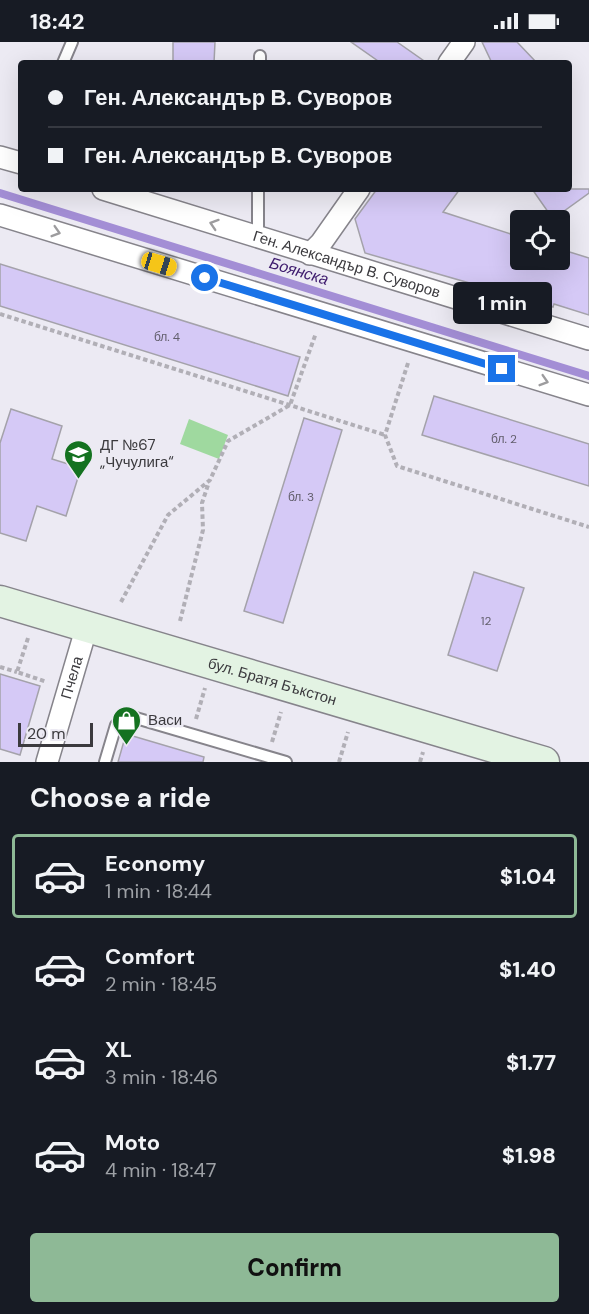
<!DOCTYPE html>
<html lang="en">
<head>
<meta charset="utf-8">
<style>
	body { margin:0; font-family:"DM Sans",sans-serif; background:#242831; color:#f1f3f6; height:100vh; display:flex; flex-direction:column; font-size:22px; white-space:nowrap }
	* { box-sizing:border-box; margin:0 }
	p { font-size:20px; color:#9ea1a6 }
	.icon { flex:none; width:33px; height:33px; fill:none; stroke:currentColor; stroke-width:2; stroke-linecap:round; stroke-linejoin:round }
	.map { position:relative; height:720px; overflow:hidden }
	.drawer { display:flex; flex-direction:column; background:#171b24; flex:1 }
	.drawer>* { flex:none }
	.top-card { position:absolute; left:18px; top:18px; width:554px; height:132px; border-radius:6px; box-shadow:0 6px 24px #0002; display:grid; align-content:center; height:132px; padding:0 30px; background:#171b24 }
	.controls { position:absolute; left:510px; top:168px; display:grid; gap:12px }
	.controls a { display:grid; place-items:center; width:60px; height:60px; border-radius:6px; background:#171b24; box-shadow:0 6px 24px #0002; font-size:30px }
	.scale { position:absolute; left:18px; bottom:15px; width:75px; box-sizing:border-box; padding-left:6px; border:3px solid #3b3a3e; border-top:0; font-size:16px; line-height:21px; white-space:nowrap; color:#3b3a3e; -webkit-text-stroke:4px #eceaf3; paint-order:stroke }
	.end { position:absolute; width:27px; height:27px; margin:-14px; border:8px solid #1a73e8; background:#fff; box-shadow:0 0 0 3px #fff }
	.from { border-radius:50% }
	.bubble { position:absolute; height:42px; border-radius:6px; background:#171b24; box-shadow:0 6px 24px #0002; font-size:20px; font-weight:800; line-height:42px; text-align:center }
	.car { position:absolute; width:18px; height:36px; margin:-18px -9px; border-radius:8px; box-shadow:0 0 4px 2px #0007; background:linear-gradient(#f5c518 24%,#345 0 40%,#f5c518 0 76%,#345 0 86%,#f5c518 0) }
	.top-card b { display:flex; align-items:center; gap:21px; height:57px; font-size:22px }
	.top-card b+b { border-top:2px solid #363941 }
	.top-card i { width:15px; height:15px; background:#f1f3f6 }
	ul { padding:0; list-style:none }
	li { display:flex; align-items:center; gap:18px; height:84px; margin:0 12px 9px; padding:0 18px; border:3px solid transparent; border-radius:6px }
	li div { flex:1 }
	li b { display:block; font-size:22px }
	li em { font-style:normal; font-weight:800 }
	li.current { border-color:#8eb996 }
	li>.icon { width:54px; height:54px; stroke-width:1.5 }
	h2 { padding:0 30px; font-size:27px; line-height:72px }
	.action { display:flex; gap:12px; margin-top:auto; padding:12px 30px }
	.action a { flex:1; height:69px; border-radius:6px; background:#8eb996; color:#111; font-size:24px; font-weight:800; line-height:69px; text-align:center }
	.status { display:flex; justify-content:space-between; align-items:center; height:42px; padding:0 30px; background:#171b24; direction:ltr }
	.status svg { height:16px; fill:currentColor }
	.map>svg:first-child { display:block }
	.green { fill:#9fd99f }
	.lines { fill:none; stroke-linecap:round; stroke-linejoin:round }
	.stream { stroke:#a38ed5; stroke-width:8 }
	.building { fill:#d5c9f6; stroke:#a4a2aa; stroke-width:1.5 }
	.lane-casing { stroke:#86848b; stroke-width:14 }
	.street-casing { stroke:#86848b; stroke-width:24 }
	.secondary-casing { stroke:#86848b; stroke-width:33 }
	.path { stroke:#b1afb6; stroke-width:4; stroke-dasharray:4.5 3; stroke-linecap:butt }
	.lane { stroke:#fff; stroke-width:10 }
	.street { stroke:#fff; stroke-width:21 }
	.secondary { stroke:#e3f3e3; stroke-width:30 }
	.oneway { stroke:#9d9c9e }
	.route { stroke:#1a73e8; stroke-width:8 }
	.labels { text-anchor:middle; dominant-baseline:central; stroke-width:5; stroke-linejoin:round; paint-order:stroke }
	.number-label { font-size:12px; fill:#625e6c }
	.street-label { font-size:15px; fill:#3b3a3e; stroke:#eceaf3 }
	.poi-label { font-size:15px; fill:#3b3a3e; stroke:#eceaf3; text-anchor:start }
	.water-label { font-size:16px; font-style:italic; fill:#3d1a6d; stroke:#eceaf3 }
</style>
</head>
<body>
<div class="status"><b>18:42</b><svg viewBox="0 0 49 12"><path d="M0 12V9h3v3zM5 12V6h3v6zM10 12V3h3v9zM15 12V0h3v12zM26 1h20v11H26zM47 4h2v5h-2z"/></svg></div>
<div class="map">
<svg width="589" height="720" viewBox="0 0 589 720">
	<rect width="100%" height="100%" fill="#eceaf3"/>
	<!-- green -->
	<path class="green" d="M189,377L228,393L219,417L180,402Z"/>
	<g class="lines">
		<!-- stream -->
		<path class="stream" d="M0,151L589,334"/>
	</g>
	<!-- building -->
	<path class="building" d="M173,0H215L214,21H173Z
		M351,0H397L427,21H381Z
		M482,0H517L537,21H492Z
		M377,147H460L443,170L520,195V218H560V207L589,216V273L554,262L553,265L365,211L355,177Z
		M532,147H589V151L553,177Z
		M0,222L300,315L288,354L0,264Z
		M434,354L589,402V444L422,393Z
		M11,367L62,384L52,417L81,426L66,474L37,464L26,499L0,491V401Z
		M304,376L342,388L283,581L244,569Z
		M474,530L524,546L497,629L448,613Z
		M0,632L40,644L20,713L0,707Z
		M126,692L204,715L203,720H118Z"/>
	<g class="lines">
		<defs>
			<path id="lane" d="M63,21L72,0
				M260,21V14
				M258,196V147
				M105,720L116,683L129,674L286,720"/>
			<g id="street">
				<path d="M449,21L464,0"/>
				<path d="M0,115L21,121"/>
				<path id="s1" d="M103,147L589,297"/>
				<path d="M0,173L589,353"/>
				<path d="M310,212L321,201L359,147"/>
				<path id="s2" d="M47,720L87,584"/>
			</g>
			<g id="secondary">
				<path id="s3" d="M0,559L544,720"/>
			</g>
		</defs>
		<!-- lane casing -->
		<use href="#lane" class="lane-casing"/>
		<!-- street casing -->
		<use href="#street" class="street-casing"/>
		<!-- secondary casing -->
		<use href="#secondary" class="secondary-casing"/>
		<!-- path -->
		<path class="path" d="M0,272L385,393
			M408,321L385,393L397,424L589,485
			M121,560L168,473L210,438L228,399L290,363L316,291
			M180,579L203,488L202,461L209,440
			M28,596L17,630L47,640
			M0,625L17,630
			M196,677L205,646
			M272,700L281,670
			M339,720L348,690
			M420,720L423,710"/>
		<!-- lane -->
		<use href="#lane" class="lane"/>
		<!-- street -->
		<use href="#street" class="street"/>
		<!-- secondary -->
		<use href="#secondary" class="secondary"/>
	</g>
	<!-- one-way arrows -->
	<defs><path id="oneway-chevron" d="M-2-3.5L2.5 0L-2 3.5" fill="none" stroke-width="1.6" stroke-linecap="round" stroke-linejoin="round" transform="scale(1.5)"/></defs>
	<g class="oneway">
		<use href="#oneway-chevron" transform="translate(214 182) rotate(-162)"/>
		<use href="#oneway-chevron" transform="translate(56 190) rotate(17)"/>
		<use href="#oneway-chevron" transform="translate(544 339) rotate(17)"/>
	</g>
	<g class="lines">
		<!-- route -->
		<path class="route" d="M205,236L502,327"/>
	</g>
	<!-- icons -->
	<defs>
		<symbol id="school-pin" viewBox="-11 -11 22 30"><path d="M0 17L-7.5 6A9.5 9.5 0 1 1 7.5 6Z" fill="#147220" stroke="#eceaf3"/><path d="M0-5L7-2L0 1L-7-2ZM-4 1L0 2.5L4 1V4Q0 6-4 4Z" fill="#fff"/></symbol>
		<symbol id="shop-pin" viewBox="-11 -11 22 30"><path d="M0 17L-7.5 6A9.5 9.5 0 1 1 7.5 6Z" fill="#147220" stroke="#eceaf3"/><path d="M-5-2.5h2.3a2.7 3.5 0 0 1 5.4 0H5L5.5 6h-11ZM-1.5-2.5h3a1.5 2.3 0 0 0-3 0Z" fill="#fff"/></symbol>
	</defs>
	<g fill-rule="evenodd">
		<use href="#school-pin" x="62" y="396" width="33" height="45"/>
		<use href="#shop-pin" x="110" y="662" width="33" height="45"/>
	</g>
	<g class="labels">
		<!-- number labels -->
		<g class="number-label">
			<text x="167" y="295">бл. 4</text>
			<text x="504" y="397">бл. 2</text>
			<text x="301" y="455">бл. 3</text>
			<text x="486" y="579">12</text>
		</g>
		<!-- street labels -->
		<g class="street-label">
			<text stroke="none"><textPath href="#s1" startOffset="255">Ген. Александър В. Суворов</textPath></text>
			<text stroke="none"><textPath href="#s2" startOffset="88">Пчела</textPath></text>
			<text stroke="none"><textPath href="#s3" startOffset="284">бул. Братя Бъкстон</textPath></text>
		</g>
		<!-- poi labels -->
		<g class="poi-label">
			<text x="100" y="403">ДГ №67<tspan x="100" dy="17">„Чучулига“</tspan></text>
			<text x="148" y="678">Васи</text>
		</g>
		<!-- water labels -->
		<g class="water-label">
			<text transform="translate(299 229) rotate(17)">Боянска</text>
		</g>
	</g>
</svg>
<div class="controls">
<a><svg class="icon" aria-label="locate" viewBox="0 0 24 24"><circle cx="12" cy="12" r="6"/><path d="M12 2v4M12 18v4M2 12h4M18 12h4"/></svg></a>
</div>
<div class="scale">20 m</div>
<i class="end from" style="left:205px;top:236px"></i>
<i class="end" style="left:502px;top:327px"></i>
<div class="bubble" style="left:453px;top:240px;width:99px">1 min</div>
<i class="car" style="left:159px;top:222px;rotate:107deg"></i>
<div class="top-card">
<b><i class="from"></i>Ген. Александър В. Суворов</b>
<b><i></i>Ген. Александър В. Суворов</b>
</div>
</div>
<section class="drawer">
<h2>Choose a ride</h2>
<ul>
<li class="current"><svg class="icon" aria-label="car" viewBox="0 0 24 24"><path d="M5 17H2v-5l4-1 3-4h7l3 4 3 1v5h-3M9 17h6M6 11h13"/><circle cx="7" cy="17" r="2"/><circle cx="17" cy="17" r="2"/></svg><div><b>Economy</b><p>1 min · 18:44</p></div><em>$1.04</em></li>
<li><svg class="icon" aria-label="car" viewBox="0 0 24 24"><path d="M5 17H2v-5l4-1 3-4h7l3 4 3 1v5h-3M9 17h6M6 11h13"/><circle cx="7" cy="17" r="2"/><circle cx="17" cy="17" r="2"/></svg><div><b>Comfort</b><p>2 min · 18:45</p></div><em>$1.40</em></li>
<li><svg class="icon" aria-label="car" viewBox="0 0 24 24"><path d="M5 17H2v-5l4-1 3-4h7l3 4 3 1v5h-3M9 17h6M6 11h13"/><circle cx="7" cy="17" r="2"/><circle cx="17" cy="17" r="2"/></svg><div><b>XL</b><p>3 min · 18:46</p></div><em>$1.77</em></li>
<li><svg class="icon" aria-label="car" viewBox="0 0 24 24"><path d="M5 17H2v-5l4-1 3-4h7l3 4 3 1v5h-3M9 17h6M6 11h13"/><circle cx="7" cy="17" r="2"/><circle cx="17" cy="17" r="2"/></svg><div><b>Moto</b><p>4 min · 18:47</p></div><em>$1.98</em></li>
</ul>
<div class="action"><a>Confirm</a></div>
</section>
</body>
</html>
